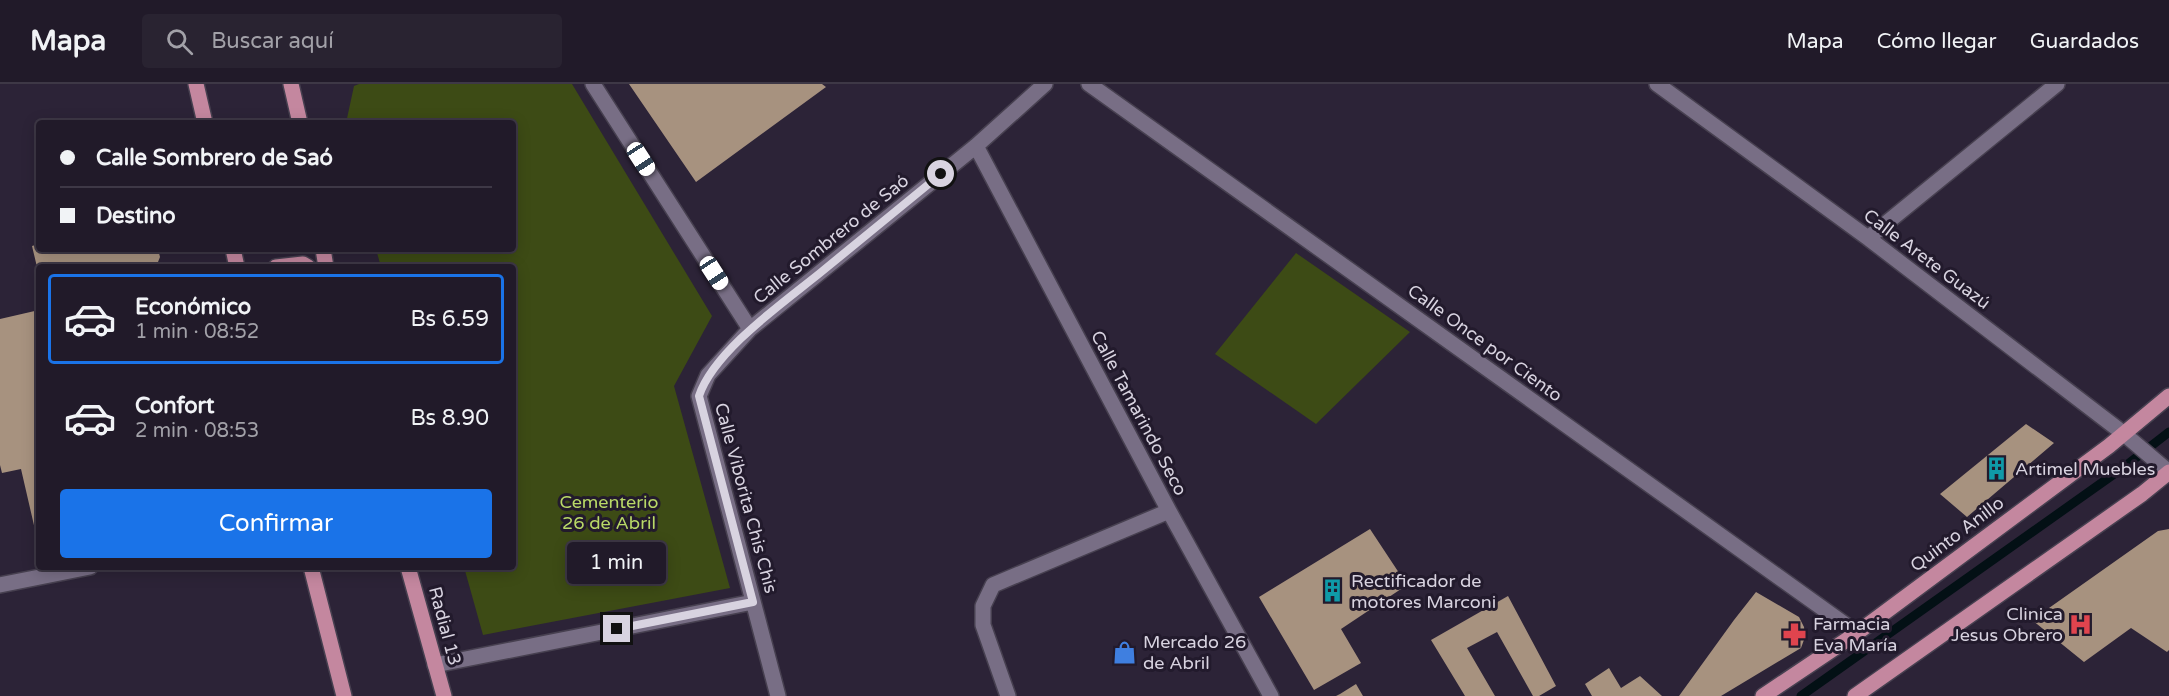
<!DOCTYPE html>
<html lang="es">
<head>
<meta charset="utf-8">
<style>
	body { margin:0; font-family:"Varela Round",sans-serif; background:#292331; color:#f1f3f6; height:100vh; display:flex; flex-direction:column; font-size:22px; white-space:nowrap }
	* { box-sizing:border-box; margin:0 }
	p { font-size:20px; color:#a2a1a8 }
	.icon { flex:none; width:33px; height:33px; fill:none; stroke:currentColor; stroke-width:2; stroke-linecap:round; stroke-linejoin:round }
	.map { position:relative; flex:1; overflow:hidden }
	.side { position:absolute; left:36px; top:180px; width:480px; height:306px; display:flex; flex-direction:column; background:#211a29; border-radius:6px; box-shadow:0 3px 15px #0003,0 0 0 2px #3e3846 }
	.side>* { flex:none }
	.banner { position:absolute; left:36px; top:36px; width:480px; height:132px; border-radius:6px; box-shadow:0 3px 15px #0003,0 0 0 2px #3e3846; display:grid; align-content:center; height:132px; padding:0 24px; background:#211a29 }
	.end { position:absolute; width:27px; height:27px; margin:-14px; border:8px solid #d8d3e0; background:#111; box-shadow:0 0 0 3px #111 }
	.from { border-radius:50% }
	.bubble { position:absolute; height:42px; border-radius:6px; background:#211a29; box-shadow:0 3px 15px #0003,0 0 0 2px #3e3846; font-size:20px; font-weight:600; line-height:42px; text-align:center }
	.car { position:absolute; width:18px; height:36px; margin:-18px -9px; border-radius:8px; box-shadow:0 0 4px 2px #0007; background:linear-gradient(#fff 24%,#345 0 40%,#fff 0 76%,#345 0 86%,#fff 0) }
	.banner b { display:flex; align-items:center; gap:21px; height:57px; font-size:22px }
	.banner b+b { border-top:2px solid #3e3846 }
	.banner i { width:15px; height:15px; background:#f1f3f6 }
	ul { padding:10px 0 0; list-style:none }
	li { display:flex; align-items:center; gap:18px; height:90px; margin:0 12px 9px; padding:0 12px; border:3px solid transparent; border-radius:6px }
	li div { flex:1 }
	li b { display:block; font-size:22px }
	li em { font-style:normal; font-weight:600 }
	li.current { border-color:#1a73e8 }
	li>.icon { width:54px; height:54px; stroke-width:1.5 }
	.button { display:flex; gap:12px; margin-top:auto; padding:12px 24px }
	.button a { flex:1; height:69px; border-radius:6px; background:#1a73e8; color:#fff; font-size:24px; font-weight:600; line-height:69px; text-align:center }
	header { display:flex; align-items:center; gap:36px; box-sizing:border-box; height:84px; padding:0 30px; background:#211a29; border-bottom:2px solid #3e3846 }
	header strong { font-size:28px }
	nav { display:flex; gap:33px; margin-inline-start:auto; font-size:21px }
	.search { width:420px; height:54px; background:#292331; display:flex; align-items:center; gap:15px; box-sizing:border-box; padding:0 21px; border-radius:6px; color:#a2a1a8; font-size:22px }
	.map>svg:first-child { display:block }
	.green { fill:#3d4b15 }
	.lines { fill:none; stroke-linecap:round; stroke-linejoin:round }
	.stream { stroke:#031015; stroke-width:9 }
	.building { fill:#a7927f }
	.minor-casing { stroke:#474050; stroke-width:18 }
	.major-casing { stroke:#474050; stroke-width:18 }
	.minor { stroke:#786e85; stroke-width:15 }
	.major { stroke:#c4879f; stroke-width:15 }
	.route { stroke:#d8d3e0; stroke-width:8 }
	.labels { text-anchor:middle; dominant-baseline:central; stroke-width:6; stroke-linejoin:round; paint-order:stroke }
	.street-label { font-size:18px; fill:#d8d3e0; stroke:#221a2c }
	.poi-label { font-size:18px; fill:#d8d3e0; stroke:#221a2c; text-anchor:start }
	.park-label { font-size:18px; fill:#b9d967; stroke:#221a2c }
</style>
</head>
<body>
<header>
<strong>Mapa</strong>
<div class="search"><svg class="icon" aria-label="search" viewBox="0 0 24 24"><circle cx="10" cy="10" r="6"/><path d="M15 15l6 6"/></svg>Buscar aquí</div>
<nav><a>Mapa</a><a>Cómo llegar</a><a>Guardados</a></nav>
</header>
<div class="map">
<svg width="2169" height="612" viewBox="0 0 2169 612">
	<rect width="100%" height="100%" fill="#2c2337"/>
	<!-- green -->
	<path class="green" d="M359,0H572L712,232L674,302L730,504L483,551L464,483H513V183H381L376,165H513V39H346L354,2Z
		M1296,169L1410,248L1316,340L1215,270Z"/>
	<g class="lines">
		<!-- stream -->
		<path class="stream" d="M1801,612L2124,383L2169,348"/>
	</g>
	<!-- building -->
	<path class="building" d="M629,0H822L826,3L696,98Z
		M39,160V165H158L160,173L156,183H37L32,162Z
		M39,226V449L36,450L21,385L2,389L0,381V235Z
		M2026,340L2054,359L1967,433L1940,410Z
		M1370,445L1407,501L1341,545L1361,579L1314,606L1259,513Z
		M2169,445V566L2167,568L2131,544L2084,578L2032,536L2158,447Z
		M1756,508L1799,533L1804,543L1805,553L1801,564L1721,612H1679L1734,536Z
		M1508,512L1556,602L1539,612H1533L1497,548L1467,564L1495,612H1465L1431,556Z
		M1609,584L1621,604L1640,592L1662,612H1592L1585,600Z
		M1356,600L1363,612H1336L1340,610Z"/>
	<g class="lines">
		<defs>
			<path id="minor" d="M593,0L750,245
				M1089,0L1857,549
				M1657,0L1868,154L2123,349L2169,388
				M976,62L1169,427L1271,612
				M1868,154L2057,0
				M0,501L90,483
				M435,581L753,518
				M778,612L699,312L708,291L750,245L976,62L1045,0
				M1008,612L983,541V522L993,501L1169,427"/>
			<path id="major" d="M196,0L205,39
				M291,0L300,39
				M233,165L237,183
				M323,165L326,183
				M276,183L303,180L308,183
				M311,483L344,612
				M408,483L444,612
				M1763,612L1857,549L2109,362L2169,312
				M1855,612L2142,410L2169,388"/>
		</defs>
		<!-- minor casing -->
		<use href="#minor" class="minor-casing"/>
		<!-- major casing -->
		<use href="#major" class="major-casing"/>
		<!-- minor -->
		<use href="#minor" class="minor"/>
		<!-- major -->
		<use href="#major" class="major"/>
	</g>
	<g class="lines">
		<!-- route -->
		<path class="route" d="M617,545L753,518L699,312C714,267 783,219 820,189C860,156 901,123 941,90"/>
	</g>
	<!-- icons -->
	<defs>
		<symbol id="building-bare" viewBox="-9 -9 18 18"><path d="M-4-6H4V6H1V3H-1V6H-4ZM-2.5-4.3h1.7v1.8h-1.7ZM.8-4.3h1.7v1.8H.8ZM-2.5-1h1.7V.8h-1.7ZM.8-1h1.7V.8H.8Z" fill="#0f9aa8" stroke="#221a2c" stroke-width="2.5" paint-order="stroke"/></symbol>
		<symbol id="hospital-bare" viewBox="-9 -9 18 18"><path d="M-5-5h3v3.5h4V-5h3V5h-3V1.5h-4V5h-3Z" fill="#e0444e" stroke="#221a2c" stroke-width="2.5" paint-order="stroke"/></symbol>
		<symbol id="pharmacy-bare" viewBox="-9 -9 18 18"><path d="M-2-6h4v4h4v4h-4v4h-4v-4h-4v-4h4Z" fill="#e0444e" stroke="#221a2c" stroke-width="2.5" paint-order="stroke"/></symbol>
		<symbol id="shop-bare" viewBox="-9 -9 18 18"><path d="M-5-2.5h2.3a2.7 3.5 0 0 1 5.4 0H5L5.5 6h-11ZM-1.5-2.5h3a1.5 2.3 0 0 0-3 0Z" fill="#3f7fe0" stroke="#221a2c" stroke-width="2.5" paint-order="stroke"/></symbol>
	</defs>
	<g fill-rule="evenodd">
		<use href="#building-bare" x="1980" y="368" width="33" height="33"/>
		<use href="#building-bare" x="1316" y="490" width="33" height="33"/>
		<use href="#hospital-bare" x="2064" y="524" width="33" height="33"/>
		<use href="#pharmacy-bare" x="1778" y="534" width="33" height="33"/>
		<use href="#shop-bare" x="1108" y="552" width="33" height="33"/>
	</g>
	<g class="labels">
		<!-- street labels -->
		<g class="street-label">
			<text transform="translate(831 155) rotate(-39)">Calle Sombrero de Saó</text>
			<text transform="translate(1927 175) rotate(37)">Calle Arete Guazú</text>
			<text transform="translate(1485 259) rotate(36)">Calle Once por Ciento</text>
			<text transform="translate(1139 329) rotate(62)">Calle Tamarindo Seco</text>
			<text transform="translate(746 414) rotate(75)">Calle Viborita Chis Chis</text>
			<text transform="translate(1957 450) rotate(-37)">Quinto Anillo</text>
			<text transform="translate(445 542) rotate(75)">Radial 13</text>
		</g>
		<!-- poi labels -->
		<g class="poi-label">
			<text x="2015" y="385">Artimel Muebles</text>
			<text x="1351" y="497">Rectificador de<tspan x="1351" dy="21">motores Marconi</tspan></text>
			<text x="2063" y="530" text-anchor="end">Clinica<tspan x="2063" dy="21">Jesus Obrero</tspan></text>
			<text x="1813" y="540">Farmacia<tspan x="1813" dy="21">Eva María</tspan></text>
			<text x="1143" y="558">Mercado 26<tspan x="1143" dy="21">de Abril</tspan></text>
		</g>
		<!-- park labels -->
		<g class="park-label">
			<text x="609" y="418">Cementerio<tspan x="609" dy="21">26 de Abril</tspan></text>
		</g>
	</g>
</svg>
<i class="end from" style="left:941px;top:90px"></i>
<i class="end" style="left:617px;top:545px"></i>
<div class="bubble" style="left:567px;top:458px;width:99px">1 min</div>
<i class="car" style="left:641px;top:75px;rotate:147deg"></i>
<i class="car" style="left:714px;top:189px;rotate:147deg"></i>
<div class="banner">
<b><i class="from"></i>Calle Sombrero de Saó</b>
<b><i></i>Destino</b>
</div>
<section class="side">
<ul>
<li class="current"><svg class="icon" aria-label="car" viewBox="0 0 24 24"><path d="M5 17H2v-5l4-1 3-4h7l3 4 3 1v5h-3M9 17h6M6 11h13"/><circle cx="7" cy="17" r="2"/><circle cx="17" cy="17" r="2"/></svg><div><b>Económico</b><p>1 min · 08:52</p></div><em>Bs 6.59</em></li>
<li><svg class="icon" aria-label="car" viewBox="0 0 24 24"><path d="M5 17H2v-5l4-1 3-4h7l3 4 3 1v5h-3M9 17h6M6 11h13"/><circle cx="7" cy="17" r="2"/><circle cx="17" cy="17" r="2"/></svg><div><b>Confort</b><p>2 min · 08:53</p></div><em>Bs 8.90</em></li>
</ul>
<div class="button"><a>Confirmar</a></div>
</section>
</div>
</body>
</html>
